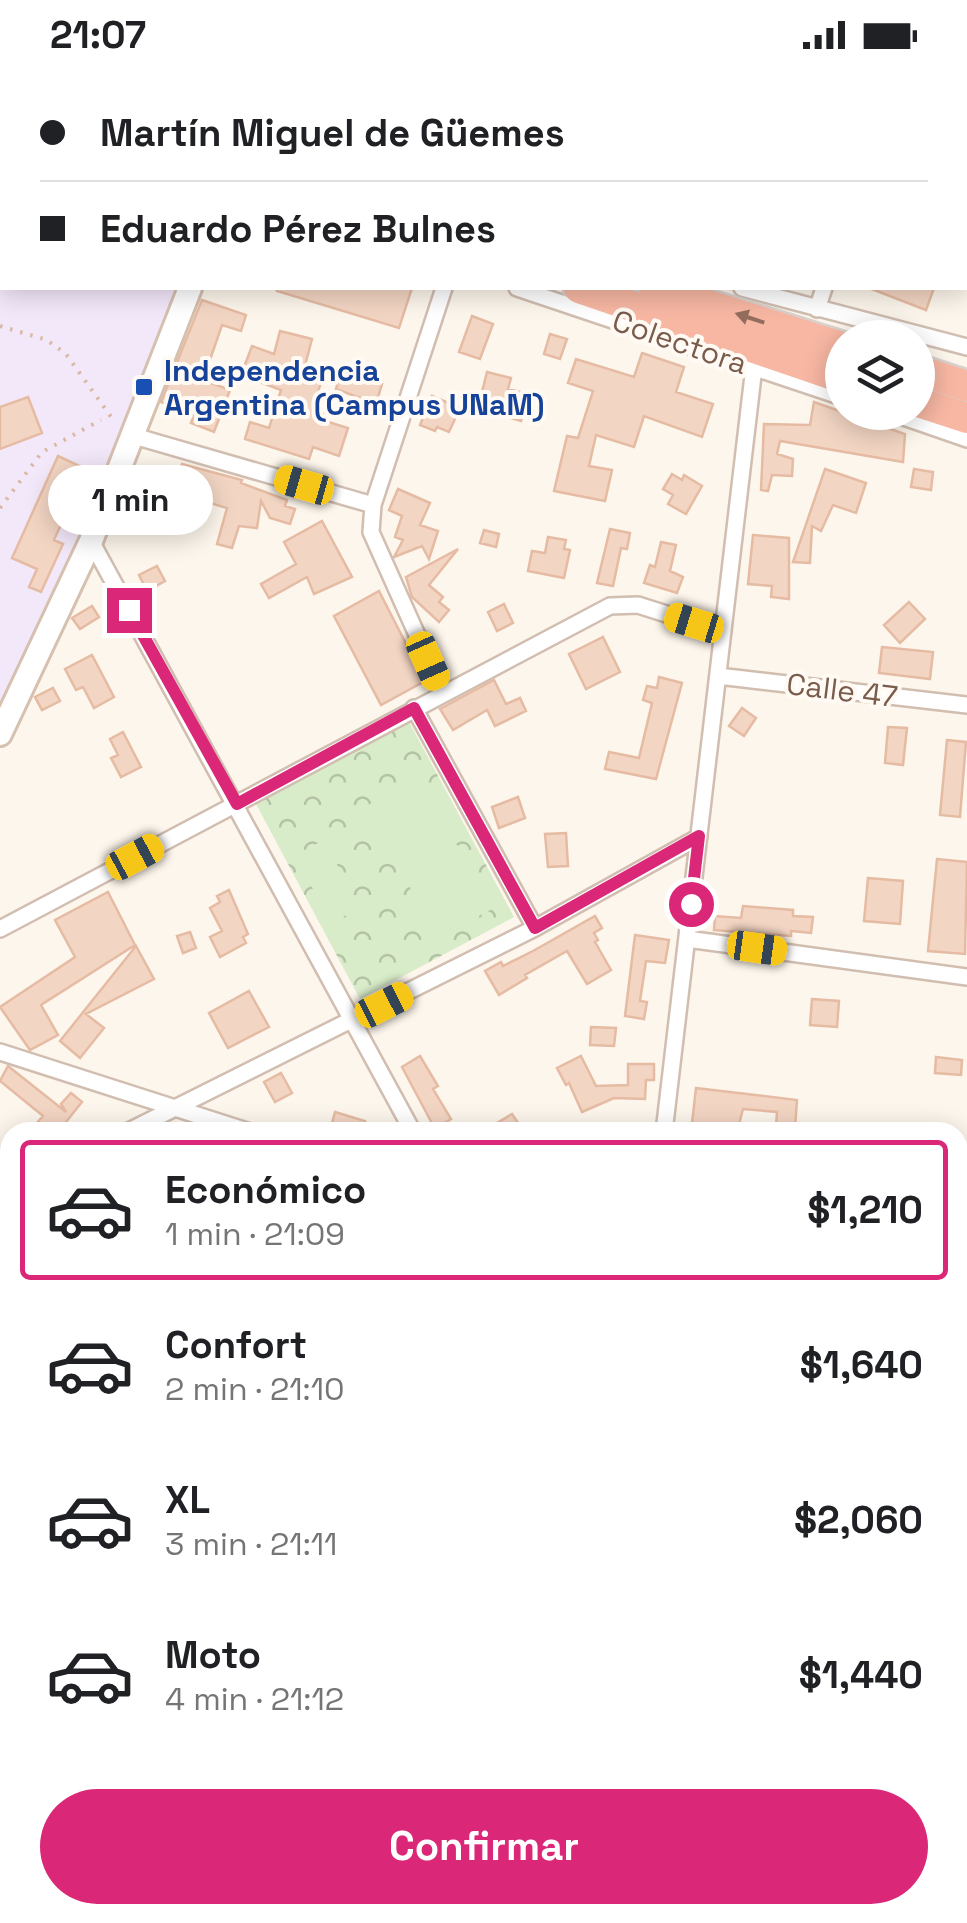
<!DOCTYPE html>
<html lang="es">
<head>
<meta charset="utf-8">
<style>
	body { margin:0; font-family:"Space Grotesk",sans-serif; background:#f2f2f2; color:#202124; height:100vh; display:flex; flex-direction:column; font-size:38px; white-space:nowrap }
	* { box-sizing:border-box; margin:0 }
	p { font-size:32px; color:#757577 }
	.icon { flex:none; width:55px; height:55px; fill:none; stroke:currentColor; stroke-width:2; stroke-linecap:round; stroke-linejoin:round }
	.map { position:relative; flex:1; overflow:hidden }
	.panel { position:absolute; left:0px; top:1052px; width:968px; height:802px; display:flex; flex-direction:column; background:#fff; border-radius:30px 30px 0 0; box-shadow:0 5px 25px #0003 }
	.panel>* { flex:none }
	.hud { position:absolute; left:0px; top:0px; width:968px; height:220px; box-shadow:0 5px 25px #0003; display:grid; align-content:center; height:220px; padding:0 40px; background:#fff }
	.fabs { position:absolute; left:825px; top:250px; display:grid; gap:20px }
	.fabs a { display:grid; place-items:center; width:110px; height:110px; border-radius:50%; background:#fff; box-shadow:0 5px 25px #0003; font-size:50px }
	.end { position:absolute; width:45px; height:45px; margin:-22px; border:12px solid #db2777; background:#fff; box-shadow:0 0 0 5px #fff }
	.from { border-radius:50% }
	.bubble { position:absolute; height:70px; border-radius:35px; background:#fff; box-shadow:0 5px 25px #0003; font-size:32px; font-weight:800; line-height:70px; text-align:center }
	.car { position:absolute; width:30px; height:60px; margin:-30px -15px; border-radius:12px; box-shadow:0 0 8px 2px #0007; background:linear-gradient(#f5c518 24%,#345 0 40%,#f5c518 0 76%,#345 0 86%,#f5c518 0) }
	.hud b { display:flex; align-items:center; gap:35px; height:95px; font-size:38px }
	.hud b+b { border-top:2px solid #e0e0e0 }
	.hud i { width:25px; height:25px; background:#202124 }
	ul { padding:18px 0 0; list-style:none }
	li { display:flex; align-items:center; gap:30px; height:140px; margin:0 20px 15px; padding:0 20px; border:5px solid transparent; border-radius:10px }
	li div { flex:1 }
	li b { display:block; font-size:38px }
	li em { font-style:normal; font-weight:800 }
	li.on { border-color:#db2777 }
	li>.icon { width:90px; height:90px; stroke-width:1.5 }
	.action { display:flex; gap:20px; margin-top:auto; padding:20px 40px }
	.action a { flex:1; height:115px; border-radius:60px; background:#db2777; color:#fff; font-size:40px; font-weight:800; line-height:115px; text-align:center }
	.status { display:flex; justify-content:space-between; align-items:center; height:70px; padding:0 50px; background:#fff; direction:ltr }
	.status svg { height:28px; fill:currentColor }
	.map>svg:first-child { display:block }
	.industrial { fill:url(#industrial-furrows) }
	.education { fill:#f3e8fa }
	.grass { fill:url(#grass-dots) }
	.forest { fill:url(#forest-crowns) }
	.pitch { fill:#d8ecc9 }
	.building { fill:#f3d5c3; stroke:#e6bba3; stroke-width:2.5 }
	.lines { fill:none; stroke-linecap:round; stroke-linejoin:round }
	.street-casing { stroke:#d1beb0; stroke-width:20 }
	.secondary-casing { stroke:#d6c0b0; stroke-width:28 }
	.highway-casing { stroke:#dad1cd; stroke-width:35 }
	.path { stroke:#d9b8a5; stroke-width:4; stroke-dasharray:2.5 8; stroke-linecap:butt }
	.street { stroke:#fff; stroke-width:15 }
	.secondary { stroke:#fff; stroke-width:22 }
	.highway { stroke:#f7b7a3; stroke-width:30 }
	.oneway { fill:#936e5e }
	.route { stroke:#db2777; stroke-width:12 }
	.transit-dot { fill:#1a4fb4; stroke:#fffaf3; stroke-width:4 }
	.labels { text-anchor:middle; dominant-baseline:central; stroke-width:8; stroke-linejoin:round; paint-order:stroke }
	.street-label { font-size:30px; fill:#7a5c4d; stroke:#fffaf3 }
	.transit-label { font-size:30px; font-weight:bold; fill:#164399; stroke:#fffaf3; text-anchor:start }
</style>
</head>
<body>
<div class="status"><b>21:07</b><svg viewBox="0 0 49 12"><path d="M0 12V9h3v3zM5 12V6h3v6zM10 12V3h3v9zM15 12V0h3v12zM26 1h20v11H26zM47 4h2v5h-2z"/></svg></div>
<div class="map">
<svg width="967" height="1853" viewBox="0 0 967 1853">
	<defs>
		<pattern id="industrial-furrows" width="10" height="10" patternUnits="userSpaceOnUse" patternTransform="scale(2.5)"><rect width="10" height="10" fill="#efe9e4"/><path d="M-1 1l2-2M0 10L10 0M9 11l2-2" fill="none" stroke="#c7c0bb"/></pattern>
		<pattern id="grass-dots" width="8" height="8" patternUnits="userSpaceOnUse" patternTransform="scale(2.5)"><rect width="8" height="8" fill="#d8ecc9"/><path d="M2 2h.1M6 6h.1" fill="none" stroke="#b4c2a5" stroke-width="1.8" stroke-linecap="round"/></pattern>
		<pattern id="forest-crowns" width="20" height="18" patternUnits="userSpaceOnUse" patternTransform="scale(2.5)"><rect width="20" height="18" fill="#d8ecc9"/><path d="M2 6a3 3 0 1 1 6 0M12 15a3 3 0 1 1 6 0" fill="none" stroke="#b4c2a5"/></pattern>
	</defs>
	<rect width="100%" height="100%" fill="#fdf6ec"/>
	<!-- industrial -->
	<path class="industrial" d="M958,1220L967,1222V1456L958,1455Z"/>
	<!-- education -->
	<path class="education" d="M0,91L2,218H179L100,426L0,649Z"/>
	<!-- grass -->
	<path class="grass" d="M0,1231L10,1235V1845H560L559,1853H0Z"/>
	<!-- forest -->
	<path class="forest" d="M409,652L514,847L360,929L256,734Z
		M10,1442V1661H0V1460Z"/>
	<!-- pitch -->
	<path class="pitch" d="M420,707L492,839L437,868L366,736Z
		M324,770L360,838L331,853L295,785Z
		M302,1845H366L368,1851L295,1853Z"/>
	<!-- building -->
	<path class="building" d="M278,218H412L399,258L277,221Z
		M869,218H934L926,240Z
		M202,230L246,245L241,261L222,255L203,310L230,320L214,362L191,353L194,344L161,332Z
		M472,246L493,254L480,289L459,282Z
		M280,261L312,269L303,303L322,309L312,341L323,344L322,350L348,358L339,386L313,377L309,389L245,369L250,352L269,358L281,320L241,305L252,276L274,284Z
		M550,264L567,269L560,289L544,284Z
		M642,283L684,297L676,322L713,334L702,367L644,346L634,377L596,365L589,396L612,400L605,431L554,421L567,366L578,368L593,321L568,313L576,289L634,307Z
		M487,302L511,308L508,319L528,324L521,351L478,338Z
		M340,304L382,314L376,334L336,319Z
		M432,326L460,338L449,362L437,357L435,361L420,355Z
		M28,327L42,363L0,379V337Z
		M814,332L905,364L903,392L780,371L777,384L793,389L792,406L772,405L768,421L761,420L764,354L810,355Z
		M58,386L86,399L54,470L63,474L41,522L29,517L37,499L12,488Z
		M182,394L242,410L241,413L287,430L285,436L295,439L290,454L270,448L261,431L257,458L239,456L232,478L217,474L227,438L200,430L194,447L167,438L170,431L143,422L150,399L177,408Z
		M825,399L866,413L856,443L833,435L821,461L812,456L810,493L793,492Z
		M914,399L933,402L931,420L911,417Z
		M672,404L682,410L684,405L702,416L686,444L668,434L673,425L663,419Z
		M398,419L430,433L420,455L438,461L429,489L422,476L394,487L403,470L395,467L402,446L389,440Z
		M322,451L352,507L314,524L307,507L269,528L261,514L296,494L284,472Z
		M610,459L630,463L627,479L621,478L613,516L597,513Z
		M484,460L499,464L496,477L480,473Z
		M753,465L789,468V529L771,527L772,516L748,514Z
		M548,467L566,470L564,479L570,480L564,508L528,501L532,481L545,483Z
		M661,472L676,475L670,501L683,507L677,523L644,513L650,495L655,497Z
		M458,479L429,515L443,527L439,532L449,540L439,552L412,527L406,507Z
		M157,496L165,511L147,521L139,505Z
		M379,521L425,611L381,635L334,546Z
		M909,532L925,549L900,573L884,555Z
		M504,534L513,553L497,561L488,542Z
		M92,536L99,547L80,559L72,548Z
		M603,567L620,602L586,619L569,584Z
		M882,577L933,582L930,609L879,603Z
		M92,585L114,627L94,638L83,617L76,620L65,599Z
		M659,607L682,613L656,709L605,699L609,682L639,688L652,633L643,630L647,616L657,618Z
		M494,610L506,634L520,628L526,641L495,656L487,640L453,660L440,639Z
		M53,618L60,631L42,640L35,627Z
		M742,638L756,648L744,666L729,656Z
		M888,657L907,658L903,695L885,693Z
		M123,662L141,697L121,707L111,688L118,685L110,669Z
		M947,670L966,672L960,747L940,745Z
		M518,727L525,748L499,758L492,737Z
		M566,763L568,796L548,797L545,764Z
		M937,789L967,792L965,884L928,881Z
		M868,808L903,811L900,854L864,851Z
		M229,820L248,864L243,867L246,873L220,887L210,867L222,861L210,838L220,832L217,826Z
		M108,822L135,875L41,935L58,965L30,980L0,937L75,887L55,850Z
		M743,836L793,840V846L813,847L811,863L791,861V866L714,860L715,846L741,848Z
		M595,846L602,858L594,863L598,870L595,872L611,900L587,914L567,881L525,905L527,908L499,925L485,901L501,892L503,896L533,881Z
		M190,862L196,878L183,883L177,866Z
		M635,865L669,870L665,893L646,891L640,931L647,932L644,949L625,946Z
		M136,876L154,909L86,944L104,958L80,988L60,971Z
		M249,921L269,957L228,978L209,943Z
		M812,929L839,931L837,957L810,955Z
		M591,957L616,958L614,976L590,975Z
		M420,986L438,1016L433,1019L451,1049L435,1059L402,997Z
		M581,986L596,1016L628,1015V994H654V1010H646L645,1029L614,1028L582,1042L569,1013L566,1015L557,998Z
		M936,987L962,990L961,1005L935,1003Z
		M8,996L66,1042L61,1034L71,1023L82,1032L58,1062H29L43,1046L0,1011Z
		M281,1003L292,1023L275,1032L264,1012Z
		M696,1018L797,1030L795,1058L776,1056L777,1042L743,1039L737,1062H691Z
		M335,1042L365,1051L362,1062H340L341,1060L331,1057Z
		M512,1044L524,1062H482Z"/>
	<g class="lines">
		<defs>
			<path id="street" d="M16,0L24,2
				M234,2L235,0
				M563,2L564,0
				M893,2V0
				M0,55L2,56
				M517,218L842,327
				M742,218L967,277
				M817,239L824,218
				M889,342L967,369
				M134,366L373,435
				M91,471L413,1062
				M718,606L967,635
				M443,623L371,462L373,435L444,218
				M414,638L535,858
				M0,859L610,536L638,535L723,562
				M687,869L967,907
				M0,982L250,1062
				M127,1062L535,858L699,767
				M664,1062L754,297
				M8,1129L10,1128
				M958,1189L967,1191
				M958,1457L967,1458
				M958,1741L967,1742
				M574,1853L575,1845"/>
			<path id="secondary" d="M0,664L91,471L190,218"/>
			<path id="highway" d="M0,19L2,20
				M579,218L842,308
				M654,218L842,277
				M918,300L967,316
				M918,332L967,348"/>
		</defs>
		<!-- street casing -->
		<use href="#street" class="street-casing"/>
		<!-- secondary casing -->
		<use href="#secondary" class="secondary-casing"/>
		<!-- highway casing -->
		<use href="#highway" class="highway-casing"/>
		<!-- path -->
		<path class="path" d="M0,256L47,270L66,284L114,351
			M0,438L42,382L101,350"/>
		<!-- street -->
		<use href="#street" class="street"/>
		<!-- secondary -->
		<use href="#secondary" class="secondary"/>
		<!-- highway -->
		<use href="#highway" class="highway"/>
	</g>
	<!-- one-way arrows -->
	<defs><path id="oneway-solid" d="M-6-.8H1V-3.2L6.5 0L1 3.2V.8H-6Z" transform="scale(2.5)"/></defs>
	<use class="oneway" href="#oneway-solid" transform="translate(750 248) rotate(-162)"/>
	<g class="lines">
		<!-- route -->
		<path class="route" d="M129,540L237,734L414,638L535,858L699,766L691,834"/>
	</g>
	<!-- markers -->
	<rect class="transit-dot" x="134" y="307" width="20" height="20" rx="5"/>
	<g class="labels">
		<!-- street labels -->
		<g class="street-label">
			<text transform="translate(680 272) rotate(19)">Colectora</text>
			<text transform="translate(842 620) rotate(7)">Calle 47</text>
		</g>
		<!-- transit labels -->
		<g class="transit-label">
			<text x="164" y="300">Independencia<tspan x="164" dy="34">Argentina (Campus UNaM)</tspan></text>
		</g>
	</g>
</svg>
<div class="fabs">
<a><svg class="icon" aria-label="layers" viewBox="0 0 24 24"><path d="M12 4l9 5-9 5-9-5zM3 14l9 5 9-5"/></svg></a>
</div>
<i class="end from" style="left:691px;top:834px"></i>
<i class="end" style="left:129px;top:540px"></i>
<div class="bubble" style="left:48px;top:395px;width:165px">1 min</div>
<i class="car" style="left:304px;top:415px;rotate:286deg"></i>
<i class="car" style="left:694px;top:553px;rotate:287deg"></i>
<i class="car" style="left:428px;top:591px;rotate:156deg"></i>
<i class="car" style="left:135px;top:787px;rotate:62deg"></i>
<i class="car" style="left:757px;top:878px;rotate:98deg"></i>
<i class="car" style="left:384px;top:935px;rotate:63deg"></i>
<div class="hud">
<b><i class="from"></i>Martín Miguel de Güemes</b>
<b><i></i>Eduardo Pérez Bulnes</b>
</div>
<section class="panel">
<ul>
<li class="on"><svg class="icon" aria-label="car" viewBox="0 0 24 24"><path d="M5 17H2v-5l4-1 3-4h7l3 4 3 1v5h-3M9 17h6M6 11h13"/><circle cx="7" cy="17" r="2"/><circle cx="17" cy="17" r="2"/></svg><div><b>Económico</b><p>1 min · 21:09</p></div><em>$1,210</em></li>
<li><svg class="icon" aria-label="car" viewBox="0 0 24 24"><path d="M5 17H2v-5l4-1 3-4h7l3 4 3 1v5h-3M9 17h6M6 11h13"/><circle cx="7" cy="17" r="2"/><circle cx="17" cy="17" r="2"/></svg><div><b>Confort</b><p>2 min · 21:10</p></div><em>$1,640</em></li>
<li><svg class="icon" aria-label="car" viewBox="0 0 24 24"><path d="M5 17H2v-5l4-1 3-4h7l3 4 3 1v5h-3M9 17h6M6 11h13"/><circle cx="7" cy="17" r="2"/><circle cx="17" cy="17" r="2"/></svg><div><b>XL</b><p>3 min · 21:11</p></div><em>$2,060</em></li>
<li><svg class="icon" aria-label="car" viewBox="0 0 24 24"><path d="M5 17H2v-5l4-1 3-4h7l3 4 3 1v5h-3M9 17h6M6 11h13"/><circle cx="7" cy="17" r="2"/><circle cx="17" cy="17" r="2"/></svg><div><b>Moto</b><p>4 min · 21:12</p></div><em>$1,440</em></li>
</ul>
<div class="action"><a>Confirmar</a></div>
</section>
</div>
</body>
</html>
